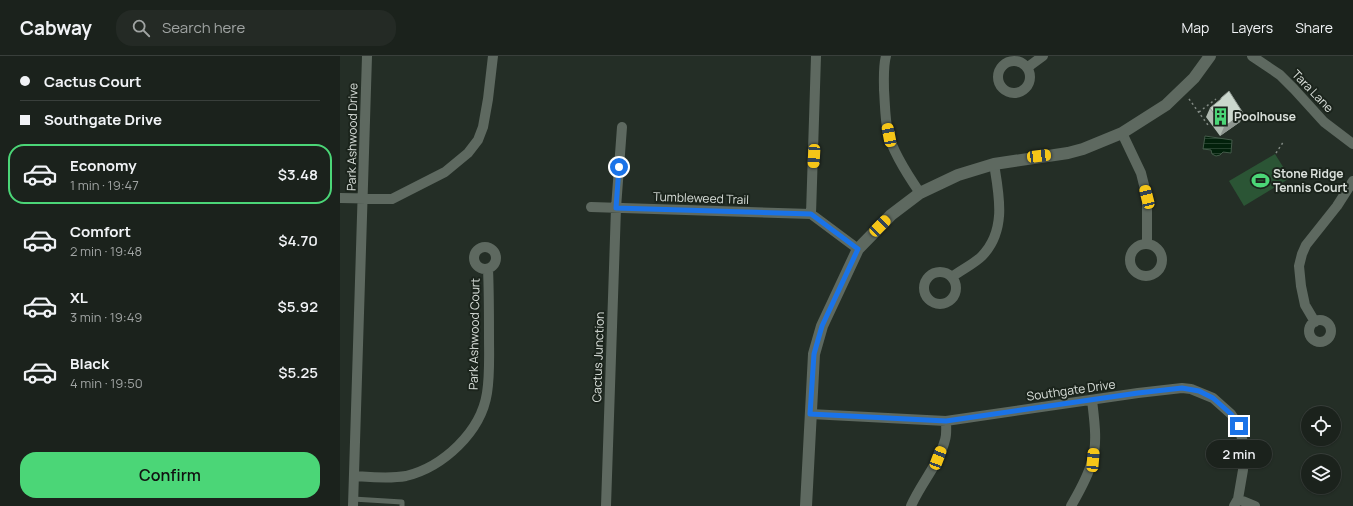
<!DOCTYPE html>
<html lang="en">
<head>
<meta charset="utf-8">
<style>
	body { margin:0; font-family:Manrope,sans-serif; background:#242a25; color:#f1f3f6; height:100vh; display:flex; flex-direction:column; font-size:15px; white-space:nowrap }
	* { box-sizing:border-box; margin:0 }
	p { font-size:13px; color:#a0a4a3 }
	.icon { flex:none; width:22px; height:22px; fill:none; stroke:currentColor; stroke-width:2; stroke-linecap:round; stroke-linejoin:round }
	.map { position:relative; flex:1; overflow:hidden }
	.details { display:flex; flex-direction:column; background:#1b221c; width:340px }
	.details>* { flex:none }
	.top-card { display:grid; align-content:center; height:88px; padding:0 20px; background:#1b221c }
	.tools { position:absolute; left:961px; top:350px; display:grid; gap:8px }
	.tools a { display:grid; place-items:center; width:40px; height:40px; border-radius:50%; background:#1b221c; box-shadow:0 1px 3px #0004,0 0 0 1px #393f3b; font-size:20px }
	.end { position:absolute; width:18px; height:18px; margin:-9px; border:5px solid #1a73e8; background:#fff; box-shadow:0 0 0 2px #fff }
	.from { border-radius:50% }
	.bubble { position:absolute; height:28px; border-radius:14px; background:#1b221c; box-shadow:0 1px 3px #0004,0 0 0 1px #393f3b; font-size:13px; font-weight:600; line-height:28px; text-align:center }
	.car { position:absolute; width:12px; height:24px; margin:-12px -6px; border-radius:5px; box-shadow:0 0 3px 1px #0007; background:linear-gradient(#f5c518 24%,#345 0 40%,#f5c518 0 76%,#345 0 86%,#f5c518 0) }
	.top-card b { display:flex; align-items:center; gap:14px; height:38px; font-size:15px }
	.top-card b+b { border-top:1px solid #393f3b }
	.top-card i { width:10px; height:10px; background:#f1f3f6 }
	ul { padding:0; list-style:none }
	li { display:flex; align-items:center; gap:12px; height:60px; margin:0 8px 6px; padding:0 12px; border:2px solid transparent; border-radius:16px }
	li div { flex:1 }
	li b { display:block; font-size:15px }
	li em { font-style:normal; font-weight:600 }
	li.selected { border-color:#4bd677 }
	li>.icon { width:36px; height:36px; stroke-width:1.5 }
	.primary-button { display:flex; gap:8px; margin-top:auto; padding:8px 20px }
	.primary-button a { flex:1; height:46px; border-radius:16px; background:#4bd677; color:#111; font-size:16px; font-weight:600; line-height:46px; text-align:center }
	header { display:flex; align-items:center; gap:24px; box-sizing:border-box; height:56px; padding:0 20px; background:#1b221c; border-bottom:1px solid #393f3b }
	header strong { font-size:19px }
	nav { display:flex; gap:22px; margin-inline-start:auto; font-size:14px }
	.search { width:280px; height:36px; background:#242a25; display:flex; align-items:center; gap:10px; box-sizing:border-box; padding:0 14px; border-radius:16px; color:#a0a4a3; font-size:15px }
	main { display:flex; flex:1; min-height:0 }
	.map>svg:first-child { display:block }
	.park { fill:#2b5535 }
	.water { fill:url(#water-rules); stroke:#435a49 }
	.lines { fill:none; stroke-linecap:round; stroke-linejoin:round }
	.path { stroke:#828a84; stroke-width:1.5; stroke-dasharray:2 3; stroke-linecap:butt }
	.lane { stroke:#5e6960; stroke-width:5 }
	.street { stroke:#5e6960; stroke-width:10 }
	.secondary { stroke:#5e6960; stroke-width:12 }
	.wall { fill:#afb9b0 }
	.shaded-wall { fill:#8e9690 }
	.building { fill:#cbd7cd; stroke:#8e9690 }
	.route { stroke:#1a73e8; stroke-width:5 }
	.labels { text-anchor:middle; dominant-baseline:central; stroke-width:4; stroke-linejoin:round; paint-order:stroke }
	.street-label { font-size:12px; fill:#dae0db; stroke:#1b241c }
	.poi-label { font-size:12px; font-weight:bold; fill:#dae0db; stroke:#1b241c; text-anchor:start }
</style>
</head>
<body>
<header>
<strong>Cabway</strong>
<div class="search"><svg class="icon" aria-label="search" viewBox="0 0 24 24"><circle cx="10" cy="10" r="6"/><path d="M15 15l6 6"/></svg>Search here</div>
<nav><a>Map</a><a>Layers</a><a>Share</a></nav>
</header>
<main>
<section class="details">
<div class="top-card">
<b><i class="from"></i>Cactus Court</b>
<b><i></i>Southgate Drive</b>
</div>
<ul>
<li class="selected"><svg class="icon" aria-label="car" viewBox="0 0 24 24"><path d="M5 17H2v-5l4-1 3-4h7l3 4 3 1v5h-3M9 17h6M6 11h13"/><circle cx="7" cy="17" r="2"/><circle cx="17" cy="17" r="2"/></svg><div><b>Economy</b><p>1 min · 19:47</p></div><em>$3.48</em></li>
<li><svg class="icon" aria-label="car" viewBox="0 0 24 24"><path d="M5 17H2v-5l4-1 3-4h7l3 4 3 1v5h-3M9 17h6M6 11h13"/><circle cx="7" cy="17" r="2"/><circle cx="17" cy="17" r="2"/></svg><div><b>Comfort</b><p>2 min · 19:48</p></div><em>$4.70</em></li>
<li><svg class="icon" aria-label="car" viewBox="0 0 24 24"><path d="M5 17H2v-5l4-1 3-4h7l3 4 3 1v5h-3M9 17h6M6 11h13"/><circle cx="7" cy="17" r="2"/><circle cx="17" cy="17" r="2"/></svg><div><b>XL</b><p>3 min · 19:49</p></div><em>$5.92</em></li>
<li><svg class="icon" aria-label="car" viewBox="0 0 24 24"><path d="M5 17H2v-5l4-1 3-4h7l3 4 3 1v5h-3M9 17h6M6 11h13"/><circle cx="7" cy="17" r="2"/><circle cx="17" cy="17" r="2"/></svg><div><b>Black</b><p>4 min · 19:50</p></div><em>$5.25</em></li>
</ul>
<div class="primary-button"><a>Confirm</a></div>
</section>
<div class="map">
<svg width="1013" height="450" viewBox="0 0 1013 450">
	<defs>
		<pattern id="water-rules" width="6" height="5" patternUnits="userSpaceOnUse"><rect width="6" height="5" fill="#02210b"/><path d="M0 2.5h6" fill="none" stroke="#26412e"/></pattern>
	</defs>
	<rect width="100%" height="100%" fill="#242e26"/>
	<!-- park -->
	<path class="park" d="M935,98L950,122L904,150L889,125Z"/>
	<!-- water -->
	<path class="water" d="M865,80L892,84L891,97L883,96L880,99L876,100L872,98L871,94L863,93Z"/>
	<g class="lines">
		<!-- path -->
		<path class="path" d="M849,43L868,69
			M859,56L876,43
			M936,97L944,85"/>
		<!-- lane -->
		<path class="lane" d="M13,443L62,446V450"/>
		<!-- street -->
		<path class="street" d="M476,0L471,158L518,193
			M546,0C543,11 544,23 544,34C545,48 545,63 548,77C553,97 569,121 580,137
			M912,0L940,19L954,33L984,66L1013,88
			M658 21a16 16 0 1 1 32 0a16 16 0 1 1-32 0Z
			M688,11L703,0
			M782,77L801,117L807,141V188
			M0,142L52,143L105,116L128,97L138,84L143,71L148,43L153,0
			M251,151L471,158
			M790 204a16 16 0 1 1 32 0a16 16 0 1 1-32 0Z
			M134 202a11 11 0 1 1 22 0a11 11 0 1 1-22 0Z
			M584 232a16 16 0 1 1 32 0a16 16 0 1 1-32 0Z
			M612,221C621,214 634,208 642,200C667,174 659,139 654,108
			M969 275a11 11 0 1 1 22 0a11 11 0 1 1-22 0Z
			M975,266L965,249L961,230L959,210L962,198L966,189L997,150L1013,125
			M470,358L606,365L798,337L842,332L851,333L873,342L891,358L899,370L904,391L903,414L898,443L894,450
			M14,420C31,421 49,423 66,420C103,411 141,376 147,337C150,319 149,299 149,280C149,258 149,235 148,213
			M898,443L915,450
			M13,450L27,0
			M266,450L276,152L282,71
			M571,450C581,427 599,408 605,384C607,378 606,371 606,365
			M731,450C739,436 748,421 752,405C758,387 754,362 752,344"/>
		<!-- secondary -->
		<path class="secondary" d="M466,450L474,298L482,270L518,193L551,159L580,137L618,119L654,108L728,97L743,93L782,77L826,49L854,22L870,0"/>
	</g>
	<!-- wall -->
	<path class="wall" d="M881,42L903,57L900,66L880,80L866,61L870,52L880,44Z"/>
	<!-- shaded-wall -->
	<path class="shaded-wall" d="M903,57L900,66L880,80L884,71Z"/>
	<!-- building -->
	<path class="building" d="M889,35L903,57L884,71L870,52L881,43V42Z"/>
	<g class="lines">
		<!-- route -->
		<path class="route" d="M279,111L276,152L471,158L518,193L482,270L474,298L470,358L606,365L798,337L842,332L859,335L873,342L891,358L899,370"/>
	</g>
	<!-- icons -->
	<defs>
		<symbol id="building-bare" viewBox="-9 -9 18 18"><path d="M-4-6H4V6H1V3H-1V6H-4ZM-2.5-4.3h1.7v1.8h-1.7ZM.8-4.3h1.7v1.8H.8ZM-2.5-1h1.7V.8h-1.7ZM.8-1h1.7V.8H.8Z" fill="#4bd677" stroke="#1b241c" stroke-width="2.5" paint-order="stroke"/></symbol>
		<symbol id="stadium-bare" viewBox="-9 -9 18 18"><path d="M0-5a6.5 5 0 1 0 0 10a6.5 5 0 1 0 0-10ZM-3.5-1.8h7v3.6h-7Z" fill="#4bd677" stroke="#1b241c" stroke-width="2.5" paint-order="stroke"/></symbol>
	</defs>
	<g fill-rule="evenodd">
		<use href="#building-bare" x="868" y="48" width="25" height="25"/>
		<use href="#stadium-bare" x="908" y="112" width="25" height="25"/>
	</g>
	<g class="labels">
		<!-- street labels -->
		<g class="street-label">
			<text transform="translate(973 35) rotate(46)">Tara Lane</text>
			<text transform="translate(12 81) rotate(-89)">Park Ashwood Drive</text>
			<text transform="translate(361 142) rotate(2)">Tumbleweed Trail</text>
			<text transform="translate(134 278) rotate(-89)">Park Ashwood Court</text>
			<text transform="translate(258 301) rotate(-88)">Cactus Junction</text>
			<text transform="translate(731 334) rotate(-8)">Southgate Drive</text>
		</g>
		<!-- poi labels -->
		<g class="poi-label">
			<text x="894" y="60">Poolhouse</text>
			<text x="933" y="117">Stone Ridge<tspan x="933" dy="14">Tennis Court</tspan></text>
		</g>
	</g>
</svg>
<div class="tools">
<a><svg class="icon" aria-label="locate" viewBox="0 0 24 24"><circle cx="12" cy="12" r="6"/><path d="M12 2v4M12 18v4M2 12h4M18 12h4"/></svg></a>
<a><svg class="icon" aria-label="layers" viewBox="0 0 24 24"><path d="M12 4l9 5-9 5-9-5zM3 14l9 5 9-5"/></svg></a>
</div>
<i class="end from" style="left:279px;top:111px"></i>
<i class="end" style="left:899px;top:370px"></i>
<div class="bubble" style="left:866px;top:384px;width:66px">2 min</div>
<i class="car" style="left:549px;top:79px;rotate:349deg"></i>
<i class="car" style="left:474px;top:100px;rotate:183deg"></i>
<i class="car" style="left:699px;top:100px;rotate:83deg"></i>
<i class="car" style="left:807px;top:141px;rotate:346deg"></i>
<i class="car" style="left:540px;top:170px;rotate:45deg"></i>
<i class="car" style="left:598px;top:402px;rotate:21deg"></i>
<i class="car" style="left:753px;top:404px;rotate:5deg"></i>
</div>
</main>
</body>
</html>
